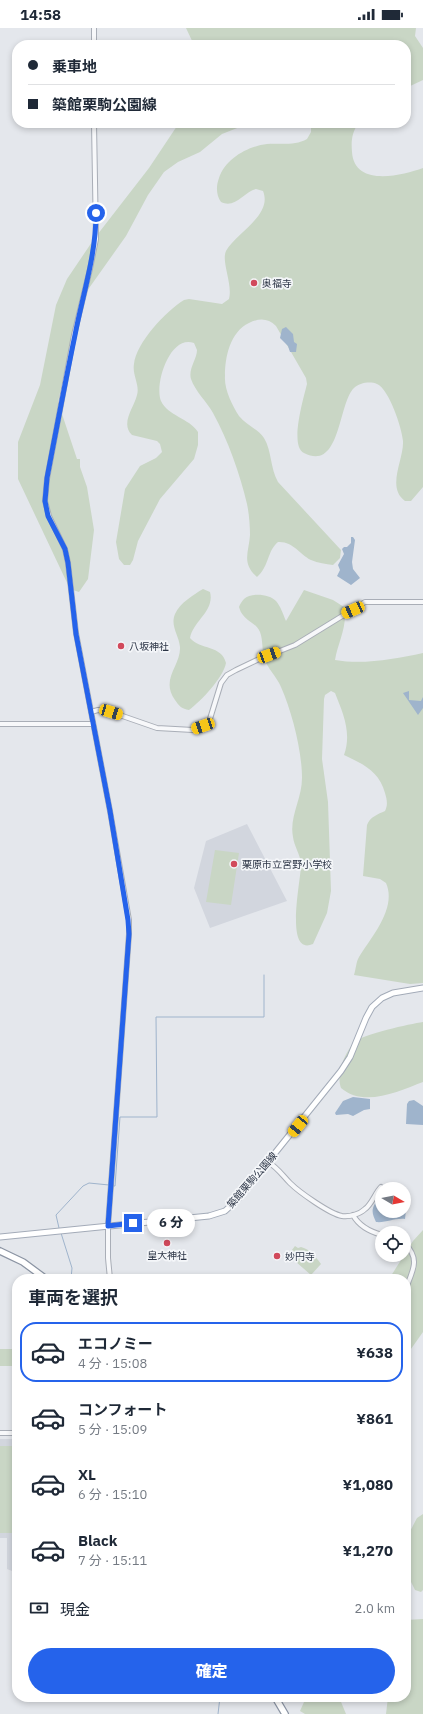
<!DOCTYPE html>
<html lang="ja">
<head>
<meta charset="utf-8">
<style>
	body { margin:0; font-family:"IBM Plex Sans","Noto Sans JP",sans-serif; background:#f6f6f7; color:#1f2937; height:100vh; display:flex; flex-direction:column; font-size:15px; white-space:nowrap }
	* { box-sizing:border-box; margin:0 }
	p { font-size:13px; color:#747a83 }
	.icon { flex:none; width:22px; height:22px; fill:none; stroke:currentColor; stroke-width:2; stroke-linecap:round; stroke-linejoin:round }
	.map { position:relative; flex:1; overflow:hidden }
	.side { position:absolute; left:12px; top:1246px; width:399px; height:428px; display:flex; flex-direction:column; background:#fff; border-radius:16px; box-shadow:0 2px 6px #0003 }
	.side>* { flex:none }
	.hud { position:absolute; left:12px; top:12px; width:399px; height:88px; border-radius:16px; box-shadow:0 2px 6px #0003; display:grid; align-content:center; height:88px; padding:0 16px; background:#fff }
	.needle { width:26px; rotate:100deg }
	.fabs { position:absolute; left:375px; top:1154px; display:grid; gap:8px }
	.fabs a { display:grid; place-items:center; width:36px; height:36px; border-radius:50%; background:#fff; box-shadow:0 2px 6px #0003; font-size:20px }
	.end { position:absolute; width:18px; height:18px; margin:-9px; border:5px solid #2563eb; background:#fff; box-shadow:0 0 0 2px #fff }
	.from { border-radius:50% }
	.bubble { position:absolute; height:28px; border-radius:14px; background:#fff; box-shadow:0 2px 6px #0003; font-size:13px; font-weight:800; line-height:28px; text-align:center }
	.car { position:absolute; width:12px; height:24px; margin:-12px -6px; border-radius:5px; box-shadow:0 0 3px 1px #0007; background:linear-gradient(#f5c518 24%,#345 0 40%,#f5c518 0 76%,#345 0 86%,#f5c518 0) }
	.hud b { display:flex; align-items:center; gap:14px; height:38px; font-size:15px }
	.hud b+b { border-top:1px solid #e0e1e3 }
	.hud i { width:10px; height:10px; background:#1f2937 }
	ul { padding:0; list-style:none }
	li { display:flex; align-items:center; gap:12px; height:60px; margin:0 8px 6px; padding:0 8px; border:2px solid transparent; border-radius:16px }
	li div { flex:1 }
	li b { display:block; font-size:15px }
	li em { font-style:normal; font-weight:800 }
	li.current { border-color:#2563eb }
	li>.icon { width:36px; height:36px; stroke-width:1.5 }
	h2 { padding:0 16px; font-size:18px; line-height:48px }
	.pay { display:flex; align-items:center; gap:10px; height:44px; padding:0 16px; font-size:15px }
	.pay p { margin-inline-start:auto }
	.primary-button { display:flex; gap:8px; margin-top:auto; padding:8px 16px }
	.primary-button a { flex:1; height:46px; border-radius:24px; background:#2563eb; color:#fff; font-size:16px; font-weight:800; line-height:46px; text-align:center }
	.status { display:flex; justify-content:space-between; align-items:center; height:28px; padding:0 20px; background:#fff; direction:ltr }
	.status svg { height:11px; fill:currentColor }
	.map>svg:first-child { display:block }
	.built { fill:#d2d6de }
	.green { fill:#c9d6c5 }
	.water { fill:#9fb4cc }
	.lines { fill:none; stroke-linecap:round; stroke-linejoin:round }
	.stream { stroke:#9fb4cc; stroke-width:1 }
	.minor-casing { stroke:#a9aeb7; stroke-width:6 }
	.major-casing { stroke:#a3abb8; stroke-width:7 }
	.highway-casing { stroke:#8b94a3; stroke-width:8 }
	.minor { stroke:#f7f8fa; stroke-width:4 }
	.major { stroke:#fff; stroke-width:5 }
	.highway { stroke:#fff; stroke-width:5.5 }
	.route { stroke:#2563eb; stroke-width:5 }
	.poi-dot { fill:#d1495b; stroke:#f4f6f9; stroke-width:1.5 }
	.labels { text-anchor:middle; dominant-baseline:central; stroke-width:3.5; stroke-linejoin:round; paint-order:stroke }
	.poi-label { font-size:10px; fill:#2b3445; stroke:#f4f6f9; text-anchor:start }
	.street-label { font-size:10px; fill:#2b3445; stroke:#f4f6f9 }
</style>
</head>
<body>
<div class="status"><b>14:58</b><svg viewBox="0 0 49 12"><path d="M0 12V9h3v3zM5 12V6h3v6zM10 12V3h3v9zM15 12V0h3v12zM26 1h20v11H26zM47 4h2v5h-2z"/></svg></div>
<div class="map">
<svg width="423" height="1686" viewBox="0 0 423 1686">
	<rect width="100%" height="100%" fill="#e4e7ec"/>
	<!-- built -->
	<path class="built" d="M247,796L287,873L210,900L194,860L206,813Z
		M0,1411H17V1545L7,1541V1510H0Z"/>
	<!-- green -->
	<path class="green" d="M186,0H416L415,8L423,20V52L406,60V17H194Z
		M179,95H250L222,106L200,124L178,134L164,144L148,167L126,208L87,263L78,288L68,326L58,374L77,431H80V439L87,459L94,502L88,551L79,564L70,561L18,451V414L40,357L56,277L67,251L94,211L149,140Z
		M311,95H359C352,103 351,113 352,124C354,159 401,148 423,140V459L411,473H405C386,459 404,432 403,413C402,400 389,361 377,356C370,353 359,355 354,360C338,375 341,444 304,425C289,418 304,369 307,356L306,350L276,298C268,290 259,290 249,295C230,304 225,329 225,348C224,361 232,377 239,388C246,397 258,401 264,410C272,423 270,440 278,454L341,522L340,530L333,537C326,536 318,535 311,532C299,526 293,513 278,514C267,523 269,539 257,549C241,535 249,524 250,507C250,498 249,485 247,476C240,446 228,412 213,385C207,374 195,363 191,351C188,341 197,331 197,322L194,315C170,306 154,356 161,373C168,388 189,390 198,404V417L194,431L160,471L138,513L133,532L130,537H124L119,531L116,514L125,461L140,438L156,430L162,424L160,416L157,413L132,407C120,395 134,380 137,367C140,357 132,347 134,336C136,315 166,283 184,272L189,271L222,276L229,271C233,256 221,234 226,223C236,205 273,187 263,163L256,161C244,164 235,181 221,174C216,167 216,158 219,150C225,131 248,118 267,116C280,115 295,118 307,111L311,104Z
		M203,561L210,564C215,583 193,593 190,610C200,622 222,617 226,635C223,650 201,673 189,682C182,681 179,678 175,672C160,651 181,638 180,619C179,607 170,598 175,586C180,575 193,567 203,561Z
		M304,562L333,572L344,579C348,598 338,614 335,632C363,637 395,631 423,625V955L410,956L354,947C356,941 356,934 359,929C372,908 397,880 386,855L380,851L363,848L367,797C370,789 378,786 385,783C388,777 387,772 385,765C379,743 363,736 344,727C352,705 343,685 335,665L331,663L325,667L324,671L322,731L328,774L331,863L327,885L313,916C283,929 302,848 301,835C300,826 294,818 293,809C289,789 302,771 302,750C302,723 292,684 281,659C277,649 267,640 264,630C262,622 263,612 260,604C256,595 248,594 243,587C241,585 240,582 239,579C240,576 242,573 244,571C251,564 270,566 276,573C281,579 283,586 286,593Z
		M215,822L239,825L231,877L206,874Z
		M423,994V1054C399,1063 364,1080 341,1060C336,1046 344,1025 355,1014C363,1006 410,996 423,994Z
		M423,1202V1304L406,1328V1251H389L413,1213Z
		M295,1218L298,1220L301,1219C311,1222 315,1228 321,1236L311,1247L288,1227Z
		M0,1321H17V1338H0Z
		M0,1418H17V1505H0Z
		M423,1486V1562L421,1564L415,1562L406,1544V1511L417,1490Z
		M423,1591V1686H386L388,1669H406V1592Z
		M304,1669H339L346,1686H305L300,1683L304,1674Z"/>
	<!-- water -->
	<path class="water" d="M286,299L293,306L294,314L297,316L296,324H290L288,318L280,310L282,301Z
		M351,509H353L355,512L352,534L353,541L360,550L351,557L337,548L340,542L338,537L344,526L342,521L344,519H347L351,515Z
		M409,663V672L421,673L423,669V680L418,687L403,665Z
		M353,1069L370,1071V1081L364,1082L353,1088L348,1086L336,1087L335,1085L343,1073Z
		M414,1072L423,1078V1097L406,1096L407,1076L409,1073Z
		M382,1173V1183H404V1181L406,1182L405,1191C394,1190 386,1195 376,1194C372,1186 371,1181 376,1174Z"/>
	<g class="lines">
		<!-- stream -->
		<path class="stream" d="M112,1158H115L120,1089H157L156,989H264V947
			M59,1200L56,1187L83,1158L89,1155L109,1157
			M61,1205L72,1240L71,1251
			M218,1686L220,1669"/>
		<defs>
			<path id="minor" d="M94,17V0
				M94,95L96,211L90,241L74,307L47,451L45,473L49,488L65,521L68,535L76,605L110,783L129,892V906L108,1198V1230L110,1251
				M91,684L98,682L111,684L157,700L193,702L203,698L209,694L221,655L227,647L236,642L257,632L295,617L365,574H423
				M0,696H93
				M268,1134C278,1140 282,1147 290,1155C299,1164 330,1186 342,1188C350,1189 360,1186 365,1181C372,1176 375,1165 381,1159
				M353,1187C359,1198 371,1204 382,1207
				M404,1214C420,1231 414,1240 406,1260
				M0,1405H17"/>
			<path id="major" d="M0,1209L209,1188L225,1183L238,1171L341,1043L350,1029L366,990L372,979L382,970L393,965L423,960"/>
			<path id="highway" d="M0,1223L23,1234L46,1251
				M275,1669L285,1686"/>
		</defs>
		<!-- minor casing -->
		<use href="#minor" class="minor-casing"/>
		<!-- major casing -->
		<use href="#major" class="major-casing"/>
		<!-- highway casing -->
		<use href="#highway" class="highway-casing"/>
		<!-- minor -->
		<use href="#minor" class="minor"/>
		<!-- major -->
		<use href="#major" class="major"/>
		<!-- highway -->
		<use href="#highway" class="highway"/>
	</g>
	<g class="lines">
		<!-- route -->
		<path class="route" d="M96,185C96,228 83,265 75,307C65,355 56,403 47,450L45,473L48,488L65,521L68,535L76,606L110,783L128,892L129,906L108,1198L133,1195"/>
	</g>
	<!-- markers -->
	<g class="poi-dot">
		<circle cx="254" cy="255" r="4"/>
		<circle cx="121" cy="618" r="4"/>
		<circle cx="234" cy="836" r="4"/>
		<circle cx="167" cy="1215" r="4"/>
		<circle cx="277" cy="1228" r="4"/>
	</g>
	<g class="labels">
		<!-- poi labels -->
		<g class="poi-label">
			<text x="262" y="255">奥福寺</text>
			<text x="129" y="618">八坂神社</text>
			<text x="242" y="836">栗原市立宮野小学校</text>
			<text x="167" y="1227" text-anchor="middle">皇大神社</text>
			<text x="285" y="1228">妙円寺</text>
		</g>
		<!-- street labels -->
		<g class="street-label">
			<text transform="translate(252 1152) rotate(-49)">築館栗駒公園線</text>
		</g>
	</g>
</svg>
<div class="fabs">
<a><svg class="needle" viewBox="-14 -14 28 28"><path d="M0-13l5 13h-10z" fill="#e53935"/><path d="M0 13l5-13h-10z" fill="#747a83"/></svg></a>
<a><svg class="icon" aria-label="locate" viewBox="0 0 24 24"><circle cx="12" cy="12" r="6"/><path d="M12 2v4M12 18v4M2 12h4M18 12h4"/></svg></a>
</div>
<i class="end from" style="left:96px;top:185px"></i>
<i class="end" style="left:133px;top:1195px"></i>
<div class="bubble" style="left:147px;top:1181px;width:48px">6 分</div>
<i class="car" style="left:353px;top:582px;rotate:246deg"></i>
<i class="car" style="left:269px;top:627px;rotate:70deg"></i>
<i class="car" style="left:111px;top:684px;rotate:107deg"></i>
<i class="car" style="left:203px;top:698px;rotate:251deg"></i>
<i class="car" style="left:298px;top:1098px;rotate:219deg"></i>
<div class="hud">
<b><i class="from"></i>乗車地</b>
<b><i></i>築館栗駒公園線</b>
</div>
<section class="side">
<h2>車両を選択</h2>
<ul>
<li class="current"><svg class="icon" aria-label="car" viewBox="0 0 24 24"><path d="M5 17H2v-5l4-1 3-4h7l3 4 3 1v5h-3M9 17h6M6 11h13"/><circle cx="7" cy="17" r="2"/><circle cx="17" cy="17" r="2"/></svg><div><b>エコノミー</b><p>4 分 · 15:08</p></div><em>¥638</em></li>
<li><svg class="icon" aria-label="car" viewBox="0 0 24 24"><path d="M5 17H2v-5l4-1 3-4h7l3 4 3 1v5h-3M9 17h6M6 11h13"/><circle cx="7" cy="17" r="2"/><circle cx="17" cy="17" r="2"/></svg><div><b>コンフォート</b><p>5 分 · 15:09</p></div><em>¥861</em></li>
<li><svg class="icon" aria-label="car" viewBox="0 0 24 24"><path d="M5 17H2v-5l4-1 3-4h7l3 4 3 1v5h-3M9 17h6M6 11h13"/><circle cx="7" cy="17" r="2"/><circle cx="17" cy="17" r="2"/></svg><div><b>XL</b><p>6 分 · 15:10</p></div><em>¥1,080</em></li>
<li><svg class="icon" aria-label="car" viewBox="0 0 24 24"><path d="M5 17H2v-5l4-1 3-4h7l3 4 3 1v5h-3M9 17h6M6 11h13"/><circle cx="7" cy="17" r="2"/><circle cx="17" cy="17" r="2"/></svg><div><b>Black</b><p>7 分 · 15:11</p></div><em>¥1,270</em></li>
</ul>
<div class="pay"><svg class="icon" aria-label="cash" viewBox="0 0 24 24"><path d="M3 7h18v10H3z"/><circle cx="12" cy="12" r="2"/></svg>現金<p>2.0 km</p></div>
<div class="primary-button"><a>確定</a></div>
</section>
</div>
</body>
</html>
